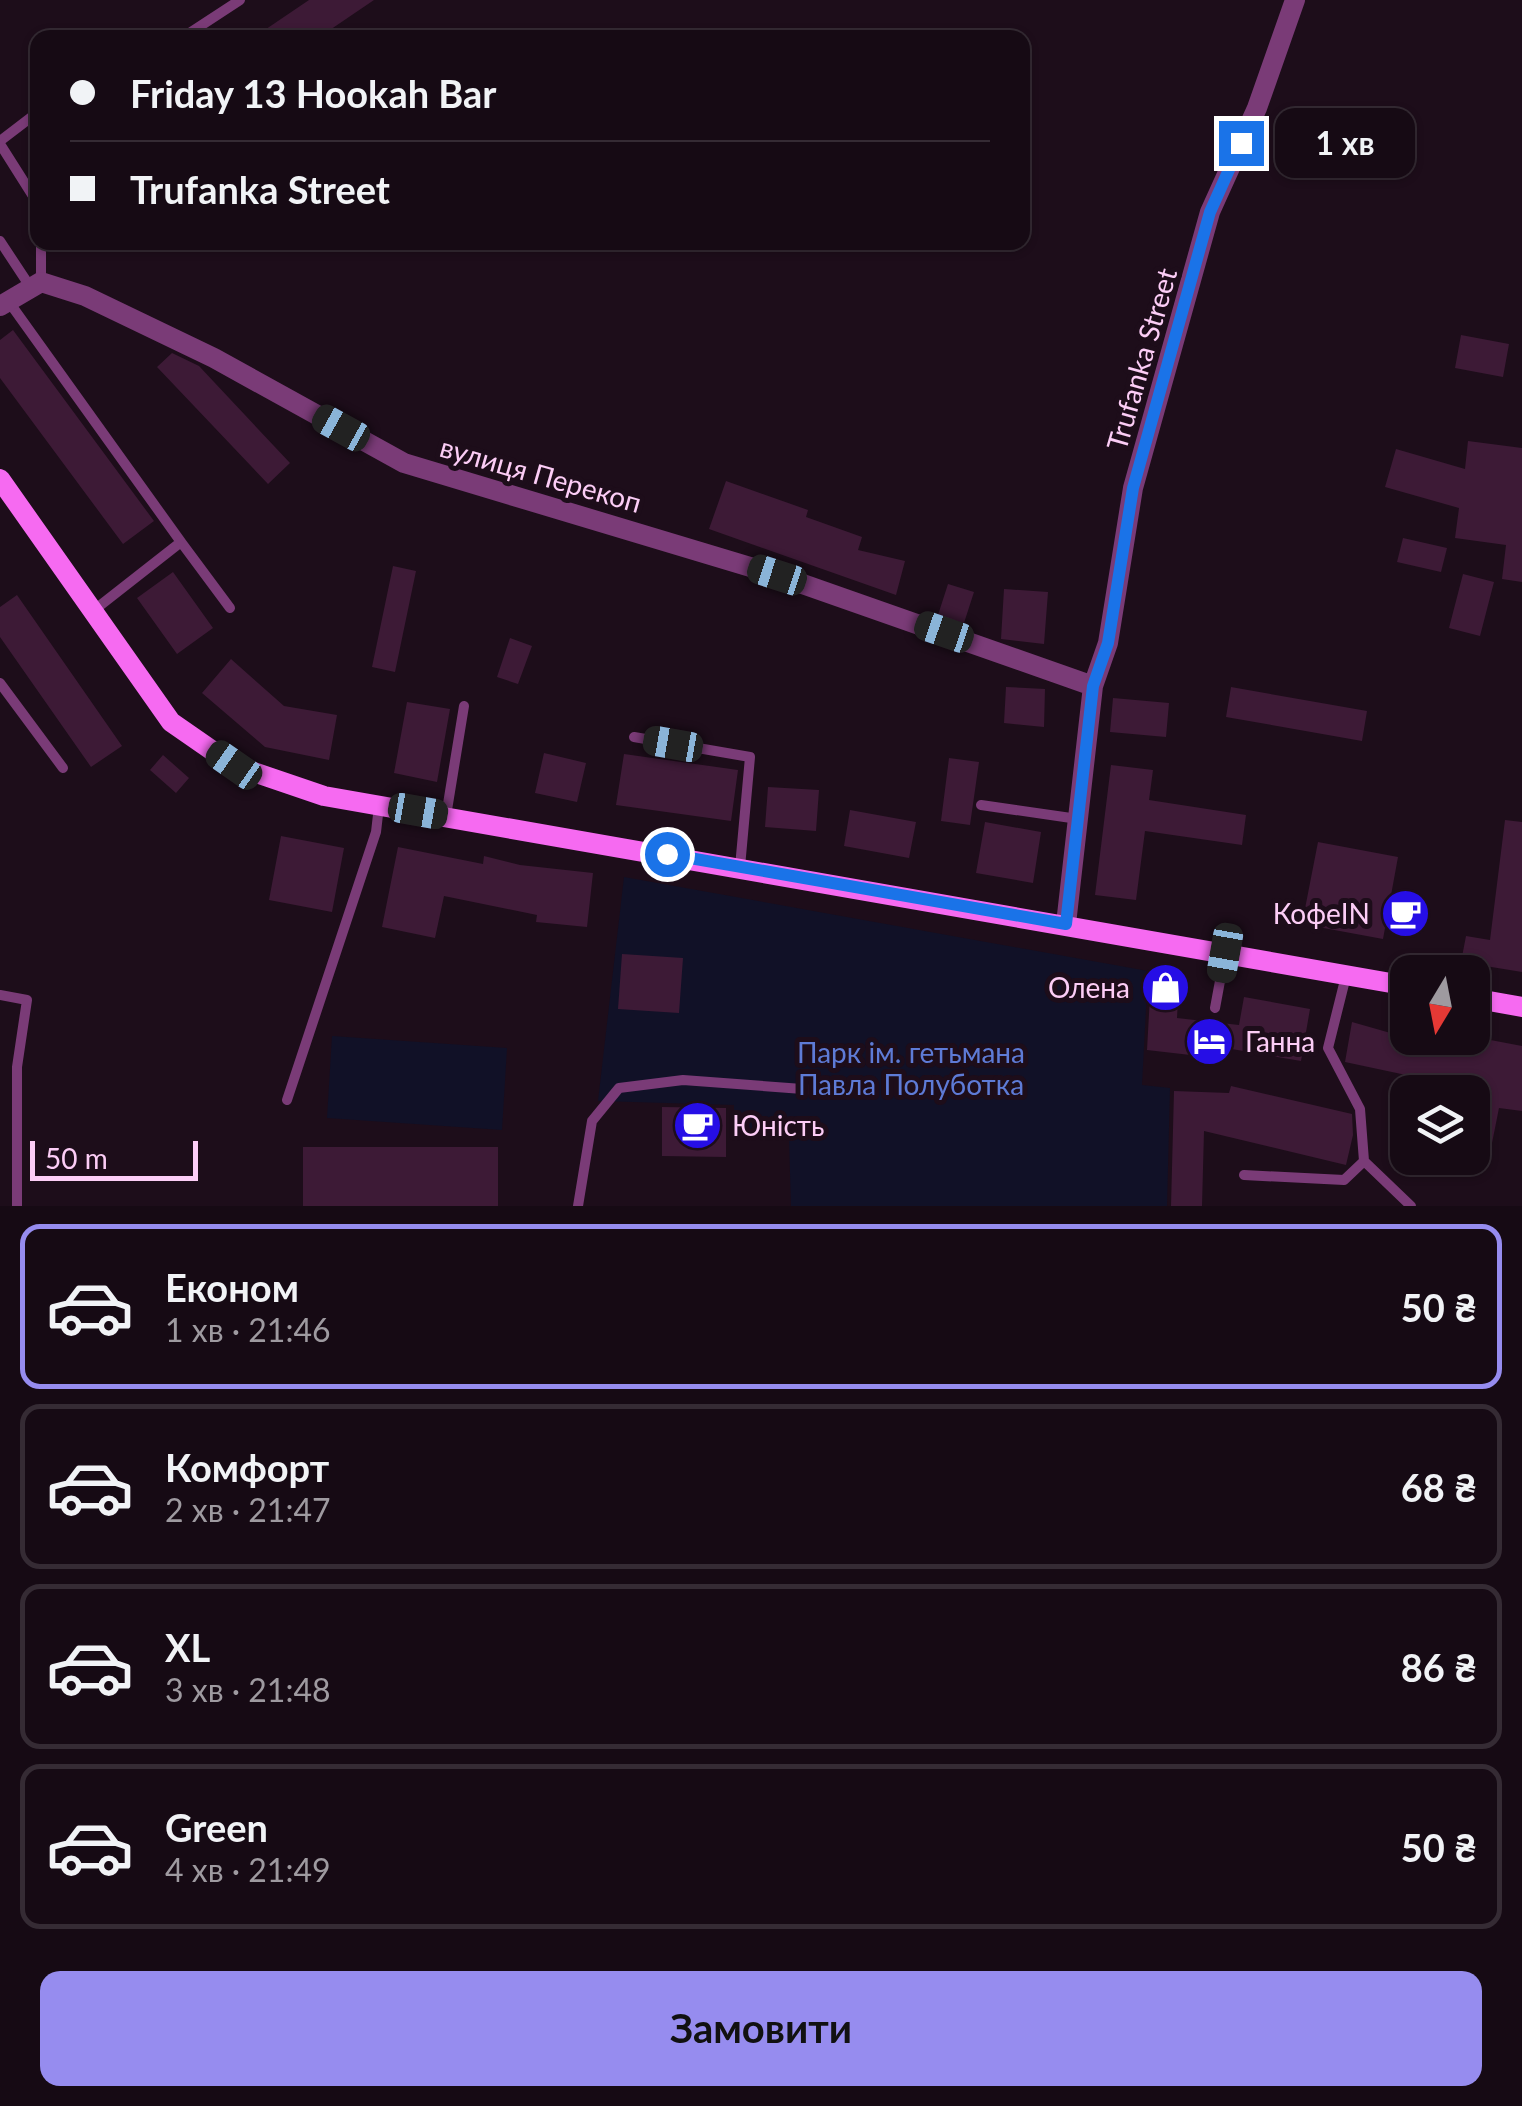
<!DOCTYPE html>
<html lang="uk">
<head>
<meta charset="utf-8">
<style>
	body { margin:0; font-family:Lato,sans-serif; background:#231822; color:#f1f3f6; height:100vh; display:flex; flex-direction:column; font-size:38px; white-space:nowrap }
	* { box-sizing:border-box; margin:0 }
	p { font-size:32px; color:#9e9aa0 }
	.icon { flex:none; width:55px; height:55px; fill:none; stroke:currentColor; stroke-width:2; stroke-linecap:round; stroke-linejoin:round }
	.map { position:relative; height:1206px; overflow:hidden }
	.details { display:flex; flex-direction:column; background:#160a14; flex:1 }
	.details>* { flex:none }
	.guide { position:absolute; left:30px; top:30px; width:1000px; height:220px; border-radius:20px; box-shadow:0 2px 8px #0004,0 0 0 2px #352b34; display:grid; align-content:center; height:220px; padding:0 40px; background:#160a14 }
	.needle { width:65px; rotate:190deg }
	.controls { position:absolute; left:1390px; top:955px; display:grid; gap:20px }
	.controls a { display:grid; place-items:center; width:100px; height:100px; border-radius:20px; background:#160a14; box-shadow:0 2px 8px #0004,0 0 0 2px #352b34; font-size:50px }
	.scale { position:absolute; left:30px; bottom:25px; width:168px; box-sizing:border-box; padding-left:10px; border:5px solid #fccdf6; border-top:0; font-size:28px; line-height:35px; white-space:nowrap; color:#fccdf6; -webkit-text-stroke:8px #1d0d1a; paint-order:stroke }
	.end { position:absolute; width:45px; height:45px; margin:-22px; border:12px solid #1a73e8; background:#fff; box-shadow:0 0 0 5px #fff }
	.from { border-radius:50% }
	.bubble { position:absolute; height:70px; border-radius:20px; background:#160a14; box-shadow:0 2px 8px #0004,0 0 0 2px #352b34; font-size:32px; font-weight:700; line-height:70px; text-align:center }
	.car { position:absolute; width:30px; height:60px; margin:-30px -15px; border-radius:12px; box-shadow:0 0 8px 2px #0007; background:linear-gradient(#222 24%,#8ab4d8 0 40%,#222 0 76%,#8ab4d8 0 86%,#222 0) }
	.guide b { display:flex; align-items:center; gap:35px; height:95px; font-size:38px }
	.guide b+b { border-top:2px solid #352b34 }
	.guide i { width:25px; height:25px; background:#f1f3f6 }
	ul { padding:18px 0 0; list-style:none }
	li { display:flex; align-items:center; gap:30px; height:165px; margin:0 20px 15px; padding:0 20px; border:5px solid #352b34; border-radius:20px }
	li div { flex:1 }
	li b { display:block; font-size:38px }
	li em { font-style:normal; font-weight:700 }
	li.current { border-color:#968cef }
	li>.icon { width:90px; height:90px; stroke-width:1.5 }
	.button { display:flex; gap:20px; margin-top:auto; padding:20px 40px }
	.button a { flex:1; height:115px; border-radius:20px; background:#968cef; color:#111; font-size:40px; font-weight:700; line-height:115px; text-align:center }
	.map>svg:first-child { display:block }
	.green { fill:#111127 }
	.building { fill:#3d1a36 }
	.lines { fill:none; stroke-linecap:round; stroke-linejoin:round }
	.lane { stroke:#7a3b77; stroke-width:10 }
	.street { stroke:#7a3b77; stroke-width:20 }
	.secondary { stroke:#f66af1; stroke-width:20 }
	.route { stroke:#1a73e8; stroke-width:12 }
	.labels { text-anchor:middle; dominant-baseline:central; stroke-width:10; stroke-linejoin:round; paint-order:stroke }
	.street-label { font-size:28px; fill:#fccdf6; stroke:#1d0d1a }
	.poi-label { font-size:28px; fill:#fccdf6; stroke:#1d0d1a; text-anchor:end }
	.park-label { font-size:28px; fill:#5e7bd6; stroke:#1d0d1a }
</style>
</head>
<body>
<div class="map">
<svg width="1522" height="1206" viewBox="0 0 1522 1206">
	<rect width="100%" height="100%" fill="#1d0d1a"/>
	<!-- green -->
	<path class="green" d="M624,877L1148,971L1142,1085L1170,1088L1167,1206H791L789,1138L734,1137V1105L598,1101Z
		M332,1036L507,1048L502,1130L327,1118Z"/>
	<!-- building -->
	<path class="building" d="M309,0H374L318,38H253Z
		M13,330L154,521L123,544L0,378V340Z
		M1461,335L1509,344L1503,377L1455,368Z
		M172,353L199,366L290,463L268,484L157,367Z
		M1468,441L1522,448V582L1502,579L1506,545L1455,538L1459,508L1385,487L1396,449L1465,469Z
		M726,481L808,510L806,517L862,537L858,550L905,561L896,595L709,529Z
		M1403,538L1447,548L1441,572L1397,562Z
		M393,566L416,571L395,672L372,667Z
		M173,572L213,628L177,654L137,598Z
		M1463,574L1494,582L1480,636L1449,628Z
		M948,584L974,592L964,623L938,615Z
		M1004,589L1048,592L1044,644L1001,639Z
		M17,595L122,746L91,767L0,637V607Z
		M510,638L532,646L518,684L497,677Z
		M231,659L284,706L337,715L329,760L265,747L202,693Z
		M1006,687L1045,689L1044,727L1004,723Z
		M1231,687L1367,711L1362,741L1226,717Z
		M1113,698L1169,703L1166,737L1110,732Z
		M407,702L450,709L437,782L394,773Z
		M544,753L586,763L577,802L535,793Z
		M624,754L738,770L731,821L616,805Z
		M163,755L189,778L176,793L150,770Z
		M949,758L979,762L970,825L941,821Z
		M1111,765L1153,770L1149,800L1246,815L1242,845L1145,831L1136,900L1095,895Z
		M768,787L819,790L816,831L765,827Z
		M850,810L916,822L909,858L844,846Z
		M1505,820L1522,822V972L1461,962L1466,936L1490,940Z
		M985,822L1041,832L1033,883L976,873Z
		M281,836L344,848L332,912L269,900Z
		M1318,842L1398,857L1383,939L1302,924Z
		M398,847L483,864L484,856L520,865L593,873L587,927L536,922L537,915L444,896L435,938L382,927Z
		M622,954L683,958L679,1013L618,1009Z
		M1151,978L1179,980L1177,1018L1239,1025L1244,997L1310,1009L1301,1061L1226,1048L1225,1059L1147,1050Z
		M1352,1022L1408,1038H1480L1522,1046V1111L1499,1108L1492,1143L1472,1140V1092H1403L1406,1075L1345,1062Z
		M1231,1086L1352,1114L1353,1135L1346,1165L1204,1131L1202,1206H1171L1174,1091L1229,1093Z
		M662,1107L726,1108V1157L662,1156Z
		M303,1147H498V1206H303Z"/>
	<g class="lines">
		<!-- lane -->
		<path class="lane" d="M182,38L240,0
			M0,141L38,112
			M0,144L38,204
			M0,241L31,288
			M41,282V242
			M9,302L181,542
			M93,611L181,542L230,608
			M0,683L63,768
			M634,737L750,757L740,867
			M981,805L1078,819
			M446,816L464,706
			M1346,976L1328,1048L1360,1109L1364,1161L1411,1206
			M0,995L27,1000L17,1067V1206
			M1215,1008L1225,954
			M287,1100L376,832L379,806
			M1244,1175L1344,1180L1364,1161
			M578,1206L592,1121L619,1088L683,1080L843,1092"/>
		<!-- street -->
		<path class="street" d="M0,306L41,282L85,296L214,358L404,463L777,575L1093,686
			M1066,924L1093,686L1108,643L1133,488L1210,212L1257,108L1295,0"/>
		<!-- secondary -->
		<path class="secondary" d="M0,479L171,722L233,765L324,796L1408,986
			M1472,998L1522,1007"/>
	</g>
	<g class="lines">
		<!-- route -->
		<path class="route" d="M667,854L1066,924L1093,686L1108,643L1133,488L1210,212L1241,143"/>
	</g>
	<!-- icons -->
	<defs>
		<symbol id="cafe-disc" viewBox="-11 -11 22 22"><circle r="9.5" fill="#260ee6" stroke="#1d0d1a"/><path d="M-5.5-4.5H6V0H3Q3 3.5 0 3.5H-2.5Q-5.5 3.5-5.5 0ZM3-3.2v2h1.7v-2ZM-6 4.5H4V6H-6Z" fill="#fff"/></symbol>
		<symbol id="shop-disc" viewBox="-11 -11 22 22"><circle r="9.5" fill="#260ee6" stroke="#1d0d1a"/><path d="M-5-2.5h2.3a2.7 3.5 0 0 1 5.4 0H5L5.5 6h-11ZM-1.5-2.5h3a1.5 2.3 0 0 0-3 0Z" fill="#fff"/></symbol>
		<symbol id="hotel-disc" viewBox="-11 -11 22 22"><circle r="9.5" fill="#260ee6" stroke="#1d0d1a"/><path d="M-6-4.5h1.5V1H6V5H4.5V3h-9V5H-6ZM-4 0a1.8 1.8 0 1 1 3.6 0ZM.5 0V-2.5h3Q6-2.5 6 0Z" fill="#fff"/></symbol>
	</defs>
	<g fill-rule="evenodd">
		<use href="#cafe-disc" x="1378" y="886" width="55" height="55"/>
		<use href="#shop-disc" x="1138" y="960" width="55" height="55"/>
		<use href="#hotel-disc" x="1182" y="1014" width="55" height="55"/>
		<use href="#cafe-disc" x="670" y="1098" width="55" height="55"/>
	</g>
	<g class="labels">
		<!-- street labels -->
		<g class="street-label">
			<text transform="translate(1141 359) rotate(-74)">Trufanka Street</text>
			<text transform="translate(541 474) rotate(16)">вулиця Перекоп</text>
		</g>
		<!-- poi labels -->
		<g class="poi-label">
			<text x="1370" y="913">КофеIN</text>
			<text x="1130" y="987">Олена</text>
			<text x="1245" y="1041" text-anchor="start">Ганна</text>
			<text x="732" y="1125" text-anchor="start">Юність</text>
		</g>
		<!-- park labels -->
		<g class="park-label">
			<text x="911" y="1052">Парк ім. гетьмана<tspan x="911" dy="32">Павла Полуботка</tspan></text>
		</g>
	</g>
</svg>
<div class="controls">
<a><svg class="needle" viewBox="-14 -14 28 28"><path d="M0-13l5 13h-10z" fill="#e53935"/><path d="M0 13l5-13h-10z" fill="#9e9aa0"/></svg></a>
<a><svg class="icon" aria-label="layers" viewBox="0 0 24 24"><path d="M12 4l9 5-9 5-9-5zM3 14l9 5 9-5"/></svg></a>
</div>
<div class="scale">50 m</div>
<i class="end from" style="left:667px;top:854px"></i>
<i class="end" style="left:1241px;top:143px"></i>
<div class="bubble" style="left:1275px;top:108px;width:140px">1 хв</div>
<i class="car" style="left:341px;top:428px;rotate:299deg"></i>
<i class="car" style="left:777px;top:575px;rotate:288deg"></i>
<i class="car" style="left:944px;top:632px;rotate:289deg"></i>
<i class="car" style="left:673px;top:744px;rotate:280deg"></i>
<i class="car" style="left:234px;top:765px;rotate:305deg"></i>
<i class="car" style="left:418px;top:811px;rotate:100deg"></i>
<i class="car" style="left:1225px;top:953px;rotate:190deg"></i>
<div class="guide">
<b><i class="from"></i>Friday 13 Hookah Bar</b>
<b><i></i>Trufanka Street</b>
</div>
</div>
<section class="details">
<ul>
<li class="current"><svg class="icon" aria-label="car" viewBox="0 0 24 24"><path d="M5 17H2v-5l4-1 3-4h7l3 4 3 1v5h-3M9 17h6M6 11h13"/><circle cx="7" cy="17" r="2"/><circle cx="17" cy="17" r="2"/></svg><div><b>Економ</b><p>1 хв · 21:46</p></div><em>50 ₴</em></li>
<li><svg class="icon" aria-label="car" viewBox="0 0 24 24"><path d="M5 17H2v-5l4-1 3-4h7l3 4 3 1v5h-3M9 17h6M6 11h13"/><circle cx="7" cy="17" r="2"/><circle cx="17" cy="17" r="2"/></svg><div><b>Комфорт</b><p>2 хв · 21:47</p></div><em>68 ₴</em></li>
<li><svg class="icon" aria-label="car" viewBox="0 0 24 24"><path d="M5 17H2v-5l4-1 3-4h7l3 4 3 1v5h-3M9 17h6M6 11h13"/><circle cx="7" cy="17" r="2"/><circle cx="17" cy="17" r="2"/></svg><div><b>XL</b><p>3 хв · 21:48</p></div><em>86 ₴</em></li>
<li><svg class="icon" aria-label="car" viewBox="0 0 24 24"><path d="M5 17H2v-5l4-1 3-4h7l3 4 3 1v5h-3M9 17h6M6 11h13"/><circle cx="7" cy="17" r="2"/><circle cx="17" cy="17" r="2"/></svg><div><b>Green</b><p>4 хв · 21:49</p></div><em>50 ₴</em></li>
</ul>
<div class="button"><a>Замовити</a></div>
</section>
</body>
</html>
